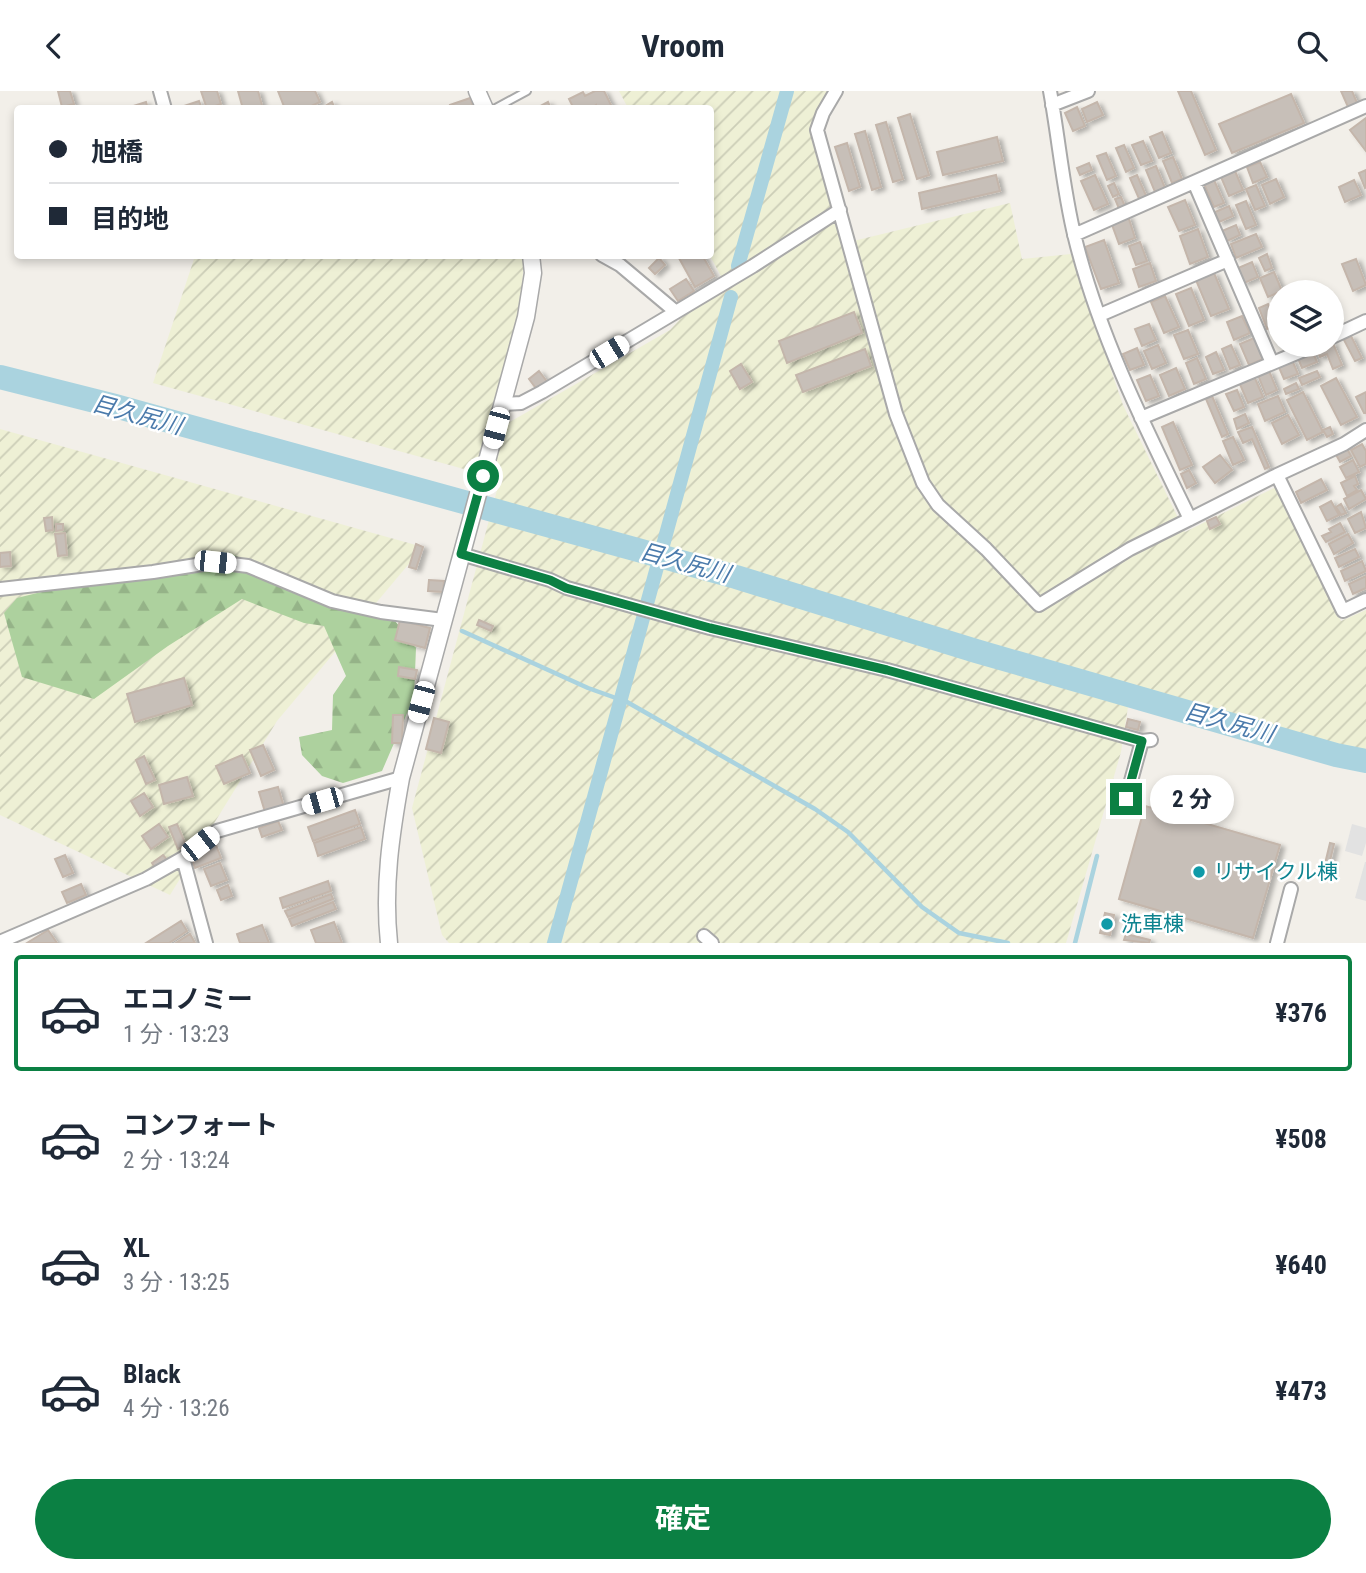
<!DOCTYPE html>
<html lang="ja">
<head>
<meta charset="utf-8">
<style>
	body { margin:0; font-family:"Roboto Condensed","Noto Sans JP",sans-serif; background:#f6f6f7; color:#1f2937; height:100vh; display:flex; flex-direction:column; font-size:26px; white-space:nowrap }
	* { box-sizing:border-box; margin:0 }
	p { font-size:23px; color:#747a83 }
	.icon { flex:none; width:38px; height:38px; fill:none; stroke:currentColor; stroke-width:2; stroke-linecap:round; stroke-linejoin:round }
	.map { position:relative; height:852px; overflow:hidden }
	.panel { display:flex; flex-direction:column; background:#fff; flex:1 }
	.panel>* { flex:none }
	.guide { position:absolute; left:14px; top:14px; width:700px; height:154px; border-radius:7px; box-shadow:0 4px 10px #0003; display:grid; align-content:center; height:154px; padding:0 35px; background:#fff }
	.buttons { position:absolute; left:1267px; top:189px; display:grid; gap:14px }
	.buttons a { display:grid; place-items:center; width:77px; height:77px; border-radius:50%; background:#fff; box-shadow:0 4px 10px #0003; font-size:35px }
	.end { position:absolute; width:32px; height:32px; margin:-16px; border:9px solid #0b8043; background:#fff; box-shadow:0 0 0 4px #fff }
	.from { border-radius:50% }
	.bubble { position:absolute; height:49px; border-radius:24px; background:#fff; box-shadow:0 4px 10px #0003; font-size:23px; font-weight:700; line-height:49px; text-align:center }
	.car { position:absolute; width:21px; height:42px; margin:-21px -10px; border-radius:9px; box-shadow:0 0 5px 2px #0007; background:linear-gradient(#fff 24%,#345 0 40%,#fff 0 76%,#345 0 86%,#fff 0) }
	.guide b { display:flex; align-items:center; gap:24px; height:66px; font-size:26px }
	.guide b+b { border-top:2px solid #e0e1e3 }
	.guide i { width:18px; height:18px; background:#1f2937 }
	ul { padding:12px 0 0; list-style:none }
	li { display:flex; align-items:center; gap:21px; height:116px; margin:0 14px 10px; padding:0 21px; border:4px solid transparent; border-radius:7px }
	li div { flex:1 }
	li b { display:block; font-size:26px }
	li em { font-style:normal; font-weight:700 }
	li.active { border-color:#0b8043 }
	li>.icon { width:63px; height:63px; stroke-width:1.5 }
	.primary-button { display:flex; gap:14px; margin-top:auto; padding:14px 35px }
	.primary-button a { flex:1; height:80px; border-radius:42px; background:#0b8043; color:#fff; font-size:28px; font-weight:700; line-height:80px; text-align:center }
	header { display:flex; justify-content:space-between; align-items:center; height:91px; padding:0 35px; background:#fff; font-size:32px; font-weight:700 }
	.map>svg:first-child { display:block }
	.farmland { fill:url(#farmland-furrows) }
	.forest { fill:url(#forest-firs) }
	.parking { fill:#e2e2e2 }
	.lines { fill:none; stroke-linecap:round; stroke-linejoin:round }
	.stream { stroke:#aad3df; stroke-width:4.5 }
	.canal { stroke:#aad3df; stroke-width:14 }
	.river { stroke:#aad3df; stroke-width:24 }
	.building { fill:#c7bfb8; stroke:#c4b6ab; stroke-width:2; filter:url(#shadow) }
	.service-casing { stroke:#a9a9a9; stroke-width:10 }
	.minor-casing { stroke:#a9a9a9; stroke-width:16 }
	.tertiary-casing { stroke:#a9a9a9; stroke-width:19 }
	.service { stroke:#fff; stroke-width:6 }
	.minor { stroke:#fff; stroke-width:12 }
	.tertiary { stroke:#fff; stroke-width:16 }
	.route { stroke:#0b8043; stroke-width:9 }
	.culture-dot { fill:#0f9aa8; stroke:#fff; stroke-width:2.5 }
	.labels { text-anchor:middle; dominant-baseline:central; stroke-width:5; stroke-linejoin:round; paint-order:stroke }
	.culture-label { font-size:21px; fill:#0d838f; stroke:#fff; text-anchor:start }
	.water-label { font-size:23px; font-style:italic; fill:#4a7aab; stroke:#fff }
</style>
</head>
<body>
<header><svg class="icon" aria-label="back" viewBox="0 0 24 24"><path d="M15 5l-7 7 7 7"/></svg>Vroom<svg class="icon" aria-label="search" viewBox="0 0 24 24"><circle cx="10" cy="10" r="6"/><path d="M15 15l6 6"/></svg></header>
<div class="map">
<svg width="1366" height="852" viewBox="0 0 1366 852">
	<defs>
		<pattern id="farmland-furrows" width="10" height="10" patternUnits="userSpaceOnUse" patternTransform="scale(1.75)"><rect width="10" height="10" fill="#eef0d5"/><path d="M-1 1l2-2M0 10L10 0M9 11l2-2" fill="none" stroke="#ccceb7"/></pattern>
		<pattern id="forest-firs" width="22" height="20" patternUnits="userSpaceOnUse" patternTransform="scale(1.75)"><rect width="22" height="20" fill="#add19e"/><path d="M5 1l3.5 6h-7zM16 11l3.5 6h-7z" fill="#95b388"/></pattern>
		<filter id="shadow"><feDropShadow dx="4.5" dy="2.5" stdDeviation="2" flood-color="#0004"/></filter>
	</defs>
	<rect width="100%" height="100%" fill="#f2efe9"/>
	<!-- farmland -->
	<path class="farmland" d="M619,0H829L818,63L841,153L1010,112L1022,168L1071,163L1123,314L1185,441L1276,396L1341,530L1366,519V678L1235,645L1157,621L1128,616L1121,661L1066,852H449L442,844L412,717L500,388L153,292L195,165H524L520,225L490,330L508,332L670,239L721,185L710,165V18L628,17Z
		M0,338L423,456L277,630L170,804L0,724Z"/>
	<!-- forest -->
	<path class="forest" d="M230,462L308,499L392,527L411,547L416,557L414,606L382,680L343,692L322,685L302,664L299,646L332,639L333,604L346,585L324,535L304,532L242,508L168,555L94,608L22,586L4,522L17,507L142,476Z"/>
	<!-- parking -->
	<path class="parking" d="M1352,733L1366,737V752L1362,765L1345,760Z
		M1365,771H1366V810L1355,807Z"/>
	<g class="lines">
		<!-- stream -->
		<path class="stream" d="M462,540L588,597L627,611L815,718L848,741L922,816L959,842L1008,852
			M1075,852L1097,765"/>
		<!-- canal -->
		<path class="canal" d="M738,175L787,0
			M554,852L731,206"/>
		<!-- river -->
		<path class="river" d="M0,286L115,315L736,486L976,560L1336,664L1366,670"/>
	</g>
	<!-- building -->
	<path class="building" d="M58,0H70L74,13L62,16Z
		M201,0H217L221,13L207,18Z
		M238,0H258L263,18H243Z
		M278,0H315L320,11L305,18H285Z
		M595,0H604L613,18H597L596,14L591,18H574L569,8L583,1L585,5Z
		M1178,0H1191L1216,59L1205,64Z
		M1341,0H1352L1357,12L1348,16Z
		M1291,3L1304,32L1232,62L1219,33Z
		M470,7L474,18H451L450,14Z
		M199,10L202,18H178V17Z
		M146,11L148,18H127V17Z
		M332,11L335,18H320Z
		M548,11L551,18H535Z
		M1097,11L1103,24L1087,31L1082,18Z
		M1077,16L1085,35L1073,40L1065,22Z
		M910,23L929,84L917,88L898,27Z
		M1366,27V60L1350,39Z
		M886,31L903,88L893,91L876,34Z
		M865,40L881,96L872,99L855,43Z
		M1162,41L1171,62L1159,67L1150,46Z
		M997,46L1003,70L943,84L937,61Z
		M1143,50L1152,70L1141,74L1132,54Z
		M847,52L860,96L849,100L835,56Z
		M1124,54L1134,77L1126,81L1116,57Z
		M1106,62L1116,85L1107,89L1097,65Z
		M1173,66L1182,88L1172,92L1163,70Z
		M1260,71L1267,86L1253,92L1247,76Z
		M1089,72L1092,79L1080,84L1077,77Z
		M1156,75L1165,97L1155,101L1146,79Z
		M1366,79V96L1365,97L1359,82Z
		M1235,80L1243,99L1229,105L1221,86Z
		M996,84L1000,100L922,118L919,102Z
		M1095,84L1108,113L1094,119L1081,90Z
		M1137,84L1147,107L1140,110L1130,87Z
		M1276,88L1284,106L1270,113L1262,94Z
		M1214,89L1224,112L1214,116L1204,93Z
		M1354,89L1361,104L1345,111L1339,96Z
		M1114,92L1119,103L1113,106L1108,95Z
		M1256,94L1265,115L1255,119L1246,98Z
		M1121,106L1126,118L1120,120L1115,108Z
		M1185,109L1195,134L1179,140L1168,116Z
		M1246,110L1256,134L1246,138L1236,114Z
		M1229,115L1233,125L1219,131L1215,121Z
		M1128,125L1135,147L1119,153L1111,131Z
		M1236,134L1240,144L1227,150L1222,140Z
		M1198,138L1208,166L1190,173L1180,145Z
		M1256,143L1262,156L1236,167L1231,153Z
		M1104,149L1119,192L1101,198L1085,156Z
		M1140,151L1147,170L1136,174L1129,155Z
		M1267,163L1272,177L1265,180L1259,167Z
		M684,164H702L714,185L695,196L679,167Z
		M659,167L665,174L655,183L649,177Z
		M1356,168L1366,194L1353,200L1342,173Z
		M1252,171L1258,186L1244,192L1238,177Z
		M1150,172L1156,190L1139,196L1133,178Z
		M1274,181L1282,200L1268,206L1260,187Z
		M1214,182L1229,218L1211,225L1196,189Z
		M686,188L694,200L678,210L670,198Z
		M1191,197L1204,229L1189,235L1176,203Z
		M1165,205L1179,236L1164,242L1151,211Z
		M1279,207V223H1277L1272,211Z
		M1268,213L1277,234L1267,238L1259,217Z
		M854,221L862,242L787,272L779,250Z
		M1242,225L1250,242L1234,249L1227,231Z
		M1149,233L1156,249L1142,255L1135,238Z
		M1188,239L1198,263L1184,268L1174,244Z
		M1351,245L1362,267L1355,270L1344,249Z
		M1254,247L1263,268L1249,274L1240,253Z
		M1332,250L1342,274L1333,278L1327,263L1320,266L1316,257L1332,254Z
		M1158,254L1166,272L1152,278L1144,260Z
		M1231,254L1240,274L1230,278L1222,258Z
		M1137,257L1144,274L1130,279L1123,263Z
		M865,258L871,275L803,301L796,284Z
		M1312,259L1317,271L1302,277L1297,265Z
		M1216,261L1224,279L1213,283L1206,266Z
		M1197,267L1206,288L1194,293L1186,272Z
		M1292,269L1298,283L1284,288L1278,274Z
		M741,273L752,291L740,298L730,280Z
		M1176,277L1185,298L1169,305L1160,284Z
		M539,280L548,292L538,300L529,288Z
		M1269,280L1277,299L1266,304L1258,284Z
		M1317,280L1320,286L1302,294L1299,287Z
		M1150,284L1159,305L1146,310L1137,289Z
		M1254,285L1263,306L1248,312L1239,291Z
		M1336,287L1357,326L1341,334L1321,295Z
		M1296,292L1299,298L1286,303L1284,298Z
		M1237,299L1244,316L1234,320L1226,303Z
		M1303,301L1323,341L1307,349L1287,309Z
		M1366,301V322H1364L1356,306Z
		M1212,305L1228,343L1222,346L1206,308Z
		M1278,305L1285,321L1265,330L1258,313Z
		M1245,323L1249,332L1237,338L1234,328Z
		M1288,324L1299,344L1282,353L1272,332Z
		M1173,331L1192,374L1180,379L1162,336Z
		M1252,336L1269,376L1265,378L1252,348L1243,352L1238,341Z
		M1330,336L1333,343L1327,346L1323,339Z
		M1233,346L1244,369L1233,374L1223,350Z
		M1362,353L1366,360V373L1360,376L1351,359Z
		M1345,354L1351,365L1340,371L1334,360Z
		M1220,364L1232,379L1215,392L1203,376Z
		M1353,369L1359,381L1346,387L1340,376Z
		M1189,379L1196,392L1187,397L1181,383Z
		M1355,385L1358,393L1354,395L1357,399L1347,405L1341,392Z
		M1321,388L1327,399L1301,412L1296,401Z
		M1361,399L1366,408L1349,418L1344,408Z
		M1331,410L1339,424L1327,430L1320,416Z
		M1341,413L1346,422L1341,424L1336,416Z
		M1361,421L1366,437L1355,442L1348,428Z
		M52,426L53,439L46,440L44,427Z
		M1216,426L1220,433L1210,438L1207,430Z
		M1340,432L1345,441L1326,451L1322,445L1331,441L1329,438Z
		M56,433H63V439L56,440Z
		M65,442L67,464L58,465L55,443Z
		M1348,443L1353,452L1334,463L1329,453Z
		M416,453L423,456L416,478L409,476Z
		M1355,458L1359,466L1339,476L1335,467Z
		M10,461L11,475L0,476V462Z
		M1362,470L1366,480L1345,490L1341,480Z
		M1366,485V497L1353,503L1349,493Z
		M429,489L444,490L443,501L428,500Z
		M400,529L430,537L425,557L395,549Z
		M479,529L493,535L491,540L477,534Z
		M399,576L417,579L415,588L398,585Z
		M184,587L192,614L135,631L127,603Z
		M393,624H403L402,652H392Z
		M434,627L449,631L441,662L426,658Z
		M1128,628L1140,631L1138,639L1126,636Z
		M263,654L274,679L261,685L250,659Z
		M242,664L250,682L224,693L216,675Z
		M144,665L155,689L146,693L136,669Z
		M187,686L193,705L164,713L159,694Z
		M278,696L284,716L265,721L259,701Z
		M144,702L153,716L140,725L131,710Z
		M1145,715L1280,754L1253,847L1119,808Z
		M355,719L360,733L313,750L308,736Z
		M278,730L282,739L262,746L259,737Z
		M159,733L168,746L151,758L142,745Z
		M177,733L186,754L178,758L169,736Z
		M361,736L365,748L318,765L314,752Z
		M1330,752L1334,753L1327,782L1323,781Z
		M216,754L221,767L195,777L190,764Z
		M65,764L73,782L63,786L55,768Z
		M163,764L168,770L156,778L152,772Z
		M220,772L227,789L211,795L204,778Z
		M328,790L331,800L283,817L280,807Z
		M81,793L86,804L67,812L62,801Z
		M228,794L232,805L221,809L217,799Z
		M331,803L333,808L288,826L285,820Z
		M333,811L336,818L292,835L289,828Z
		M1105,822L1114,824L1110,844L1100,842Z
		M181,830L187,840L169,852H146Z
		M334,831L342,852H316L311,839Z
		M262,834L269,852H240L237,843Z
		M48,839L57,852H27Z
		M190,843L195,852H176Z
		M1126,843L1150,849L1149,852L1124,849Z"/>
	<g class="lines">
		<defs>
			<path id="service" d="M494,18L527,0"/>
			<path id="minor" d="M160,0L165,18
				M836,0L823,22L817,39L896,323L923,392L938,414L986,458L1039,514L1130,458L1190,428
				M1050,0C1059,49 1063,99 1075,147C1099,245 1146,338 1190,428L1277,384L1343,520L1366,509
				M1052,14L1088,0
				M1194,91L1272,272
				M1074,144L1366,15
				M602,164L620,174L676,221
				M1100,224L1228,169
				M1332,246L1366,230
				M502,313L521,312L542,301L753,175L840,119
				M1141,327L1316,254
				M1277,384L1344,353L1366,339
				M461,463L550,489L567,497L710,537L887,579L1142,650L1151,649
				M0,498L153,481L215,471L248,475L332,510L381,521L443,529
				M1126,708L1142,650
				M183,767L206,852
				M704,845L712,852
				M2,850L146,788L183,767L217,740L401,687
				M1277,852L1291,798"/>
			<path id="tertiary" d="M477,0L485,18
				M389,852C383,796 391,742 401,687L526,226L533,182L531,164"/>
		</defs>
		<!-- service casing -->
		<use href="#service" class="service-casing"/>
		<!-- minor casing -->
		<use href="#minor" class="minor-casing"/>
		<!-- tertiary casing -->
		<use href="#tertiary" class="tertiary-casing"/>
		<!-- service -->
		<use href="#service" class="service"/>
		<!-- minor -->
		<use href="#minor" class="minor"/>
		<!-- tertiary -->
		<use href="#tertiary" class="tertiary"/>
	</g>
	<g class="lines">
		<!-- route -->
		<path class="route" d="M483,385L461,463L550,489L566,497L710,537L887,579L1142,650L1126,708"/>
	</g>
	<!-- markers -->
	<g class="culture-dot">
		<circle cx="1199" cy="781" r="7"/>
		<circle cx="1107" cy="833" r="7"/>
	</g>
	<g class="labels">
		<!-- culture labels -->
		<g class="culture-label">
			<text x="1213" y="781">リサイクル棟</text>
			<text x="1121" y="833">洗車棟</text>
		</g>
		<!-- water labels -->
		<g class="water-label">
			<text transform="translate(137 324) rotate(15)">目久尻川</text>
			<text transform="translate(685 472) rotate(15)">目久尻川</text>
			<text transform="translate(1229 632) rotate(15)">目久尻川</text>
		</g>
	</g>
</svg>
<div class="buttons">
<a><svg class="icon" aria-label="layers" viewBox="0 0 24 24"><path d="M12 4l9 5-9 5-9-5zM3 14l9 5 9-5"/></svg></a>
</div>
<i class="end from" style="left:483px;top:385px"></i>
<i class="end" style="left:1126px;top:708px"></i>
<div class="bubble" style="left:1150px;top:684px;width:84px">2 分</div>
<i class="car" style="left:609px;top:261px;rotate:59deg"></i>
<i class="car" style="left:496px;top:337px;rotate:195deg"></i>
<i class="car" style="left:215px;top:471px;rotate:96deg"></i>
<i class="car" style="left:421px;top:611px;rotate:195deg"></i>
<i class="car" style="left:322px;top:710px;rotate:254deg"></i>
<i class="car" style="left:200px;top:753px;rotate:52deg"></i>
<div class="guide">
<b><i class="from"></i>旭橋</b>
<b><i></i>目的地</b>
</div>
</div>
<section class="panel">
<ul>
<li class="active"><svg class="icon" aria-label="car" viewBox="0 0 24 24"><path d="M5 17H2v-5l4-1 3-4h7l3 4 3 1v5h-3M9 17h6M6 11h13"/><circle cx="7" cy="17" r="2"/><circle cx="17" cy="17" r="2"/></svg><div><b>エコノミー</b><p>1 分 · 13:23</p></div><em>¥376</em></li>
<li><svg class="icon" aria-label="car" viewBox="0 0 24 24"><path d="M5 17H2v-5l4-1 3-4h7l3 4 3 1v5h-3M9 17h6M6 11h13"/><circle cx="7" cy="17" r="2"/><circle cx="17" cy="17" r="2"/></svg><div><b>コンフォート</b><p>2 分 · 13:24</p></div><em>¥508</em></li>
<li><svg class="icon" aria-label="car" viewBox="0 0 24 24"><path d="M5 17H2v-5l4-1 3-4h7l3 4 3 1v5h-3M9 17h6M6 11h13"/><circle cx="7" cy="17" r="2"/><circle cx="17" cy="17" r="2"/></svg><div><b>XL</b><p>3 分 · 13:25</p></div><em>¥640</em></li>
<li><svg class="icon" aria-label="car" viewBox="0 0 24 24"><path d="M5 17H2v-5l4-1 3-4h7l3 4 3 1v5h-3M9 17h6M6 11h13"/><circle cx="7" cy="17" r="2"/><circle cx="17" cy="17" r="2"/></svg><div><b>Black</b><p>4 分 · 13:26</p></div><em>¥473</em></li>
</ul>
<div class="primary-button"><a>確定</a></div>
</section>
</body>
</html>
